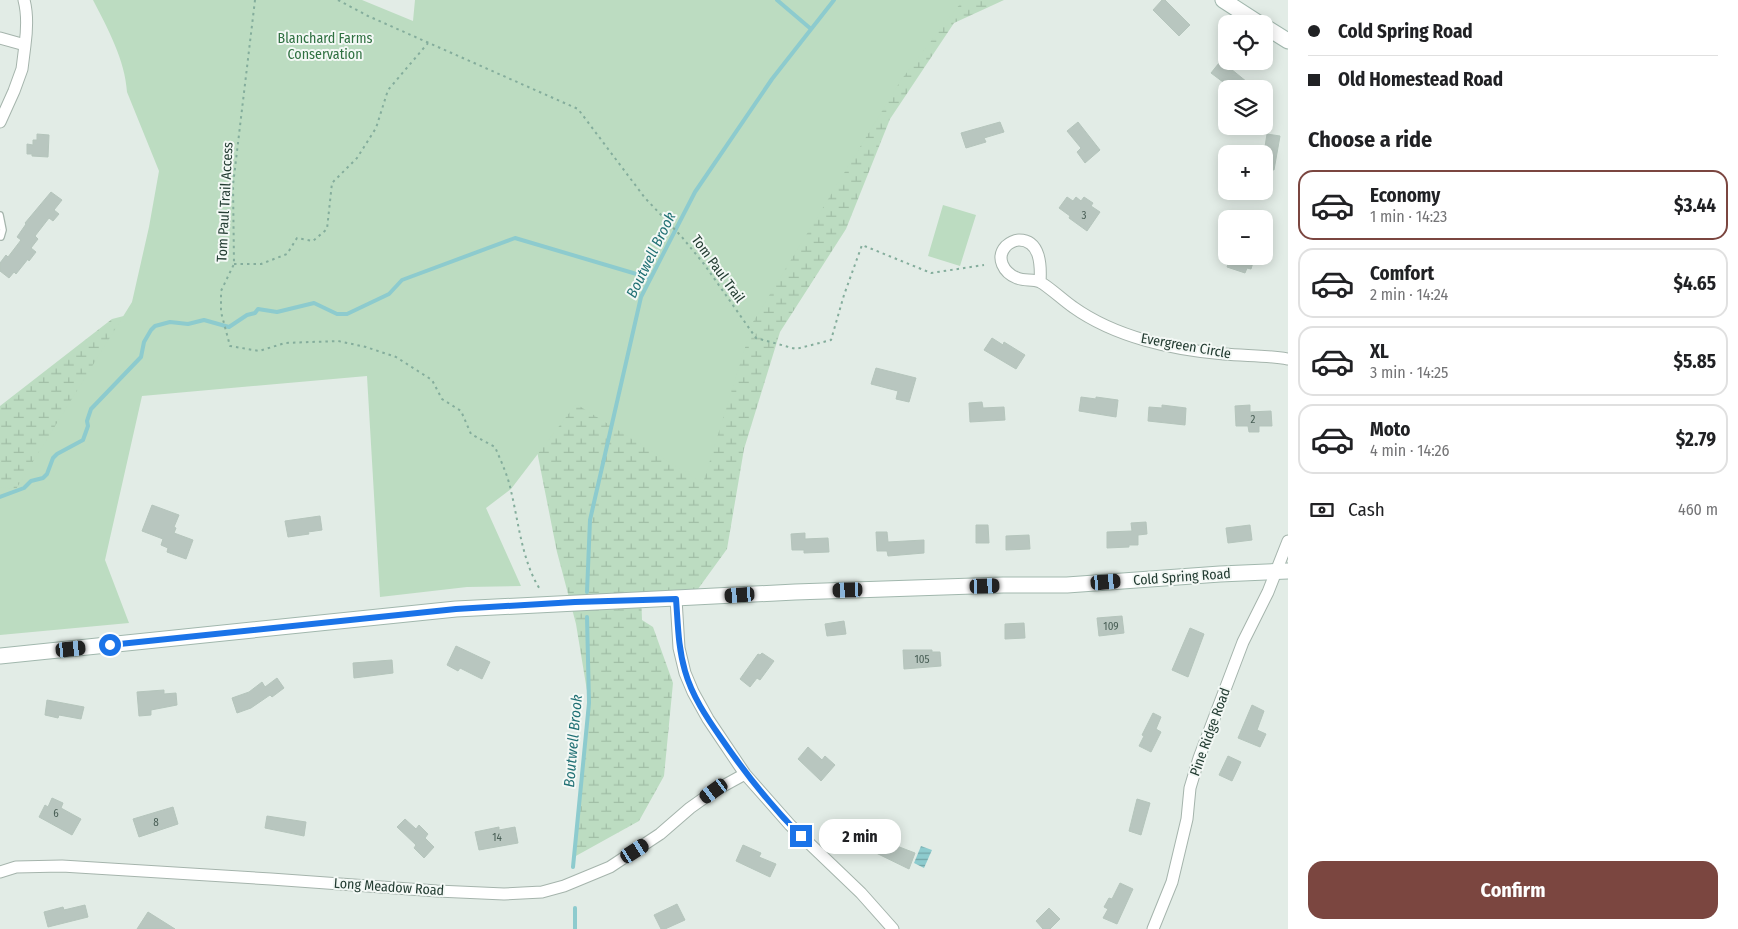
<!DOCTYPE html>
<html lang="en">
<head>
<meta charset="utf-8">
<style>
	body { margin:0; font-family:"Fira Sans Condensed",sans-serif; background:#f6f6f6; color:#202124; height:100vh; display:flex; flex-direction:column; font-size:19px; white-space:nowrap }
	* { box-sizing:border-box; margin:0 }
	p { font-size:16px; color:#757577 }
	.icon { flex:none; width:28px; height:28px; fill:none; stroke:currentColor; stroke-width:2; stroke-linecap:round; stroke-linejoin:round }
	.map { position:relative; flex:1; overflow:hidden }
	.panel { display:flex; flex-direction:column; background:#fff; width:450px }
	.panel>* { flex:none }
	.guide { display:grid; align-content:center; height:110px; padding:0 20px; background:#fff }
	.tools { position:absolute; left:1218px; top:15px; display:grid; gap:10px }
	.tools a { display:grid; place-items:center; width:55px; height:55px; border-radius:10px; background:#fff; box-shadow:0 2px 12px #0003; font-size:25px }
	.end { position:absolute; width:22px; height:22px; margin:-11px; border:6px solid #1a73e8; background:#fff; box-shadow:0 0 0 2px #fff }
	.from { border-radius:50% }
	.bubble { position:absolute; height:35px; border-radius:15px; background:#fff; box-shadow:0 2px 12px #0003; font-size:16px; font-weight:700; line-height:35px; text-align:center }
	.car { position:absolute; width:15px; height:30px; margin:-15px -8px; border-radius:6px; box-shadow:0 0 4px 1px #0007; background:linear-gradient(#222 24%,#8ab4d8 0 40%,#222 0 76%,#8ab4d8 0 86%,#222 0) }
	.guide b { display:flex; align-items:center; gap:18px; height:48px; font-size:19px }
	.guide b+b { border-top:1px solid #e0e0e0 }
	.guide i { width:12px; height:12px; background:#202124 }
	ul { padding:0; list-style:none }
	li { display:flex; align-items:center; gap:15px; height:70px; margin:0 10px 8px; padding:0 10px; border:2px solid #e0e0e0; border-radius:15px }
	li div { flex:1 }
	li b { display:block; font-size:19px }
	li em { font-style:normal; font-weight:700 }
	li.current { border-color:#7b4640 }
	li>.icon { width:45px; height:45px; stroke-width:1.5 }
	h2 { padding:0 20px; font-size:22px; line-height:60px }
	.pay { display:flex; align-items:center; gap:12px; height:55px; padding:0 20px; font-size:19px }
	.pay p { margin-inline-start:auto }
	.action { display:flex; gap:10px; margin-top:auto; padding:10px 20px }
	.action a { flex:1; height:58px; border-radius:15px; background:#7b4640; color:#fff; font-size:20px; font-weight:700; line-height:58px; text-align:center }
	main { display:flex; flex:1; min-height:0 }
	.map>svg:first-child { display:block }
	.wetland { fill:url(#wetland-marsh) }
	.green { fill:#bcdcc1 }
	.water { fill:url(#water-rules) }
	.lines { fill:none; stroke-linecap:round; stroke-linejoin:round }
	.stream { stroke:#8dcbce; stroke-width:4 }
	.building { fill:#b8c6bf; stroke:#b5c5bc }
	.lane-casing { stroke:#a5b4ac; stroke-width:8 }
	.street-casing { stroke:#a5b4ac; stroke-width:13 }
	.secondary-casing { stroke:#a1b7ad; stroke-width:17 }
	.path { stroke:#84ad9c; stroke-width:2; stroke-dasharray:2.5 4; stroke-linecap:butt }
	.lane { stroke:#fff; stroke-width:5.5 }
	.street { stroke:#fff; stroke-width:11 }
	.secondary { stroke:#fff; stroke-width:15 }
	.route { stroke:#1a73e8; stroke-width:6 }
	.labels { text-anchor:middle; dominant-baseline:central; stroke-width:4; stroke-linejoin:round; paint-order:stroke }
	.number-label { font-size:11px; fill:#485e55 }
	.park-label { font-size:14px; fill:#2f7041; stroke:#f3f8f5 }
	.street-label { font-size:14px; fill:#233c32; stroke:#f3f8f5 }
	.water-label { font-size:15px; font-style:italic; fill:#207074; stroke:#f3f8f5 }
</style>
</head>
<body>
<main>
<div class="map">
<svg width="1288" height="929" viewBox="0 0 1288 929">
	<defs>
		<pattern id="wetland-marsh" width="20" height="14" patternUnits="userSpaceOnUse" patternTransform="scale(1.25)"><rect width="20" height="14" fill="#bcdcc1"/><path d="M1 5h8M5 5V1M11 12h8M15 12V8" fill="none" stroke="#a1bea6"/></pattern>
		<pattern id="water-rules" width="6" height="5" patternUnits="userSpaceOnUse" patternTransform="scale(1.25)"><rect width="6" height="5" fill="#8dcbce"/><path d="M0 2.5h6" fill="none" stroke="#73a6a8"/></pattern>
	</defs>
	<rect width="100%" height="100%" fill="#e2ece6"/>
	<!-- wetland -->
	<path class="wetland" d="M594,0H1004L954,23L890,119L846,229L780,332L744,449L727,549L698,589L641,592L642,620L653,627L673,683L664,776L639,821L574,857L589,703L576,624L557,552L532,426L509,372L184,345L0,526V406L112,319L221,291Z"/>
	<!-- green -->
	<path class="green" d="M93,0H362L413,21L415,0H963L901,80L753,322L703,483L576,404L511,489L486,508L521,586L467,587L380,597L367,376L142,396L105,560L129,623L0,635V487L16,489L132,302L149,227L159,171L127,92C125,60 108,29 93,0Z
		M943,205L976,215L960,266L928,256Z"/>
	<!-- water -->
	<path class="water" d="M921,846L932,850L924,868L914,863Z"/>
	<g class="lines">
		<!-- stream -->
		<path class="stream" d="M777,0L811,29
			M0,497L24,488L31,481L43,478L47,474L53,458L57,454L83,440L88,426L87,421L91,409L141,357L144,342L151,330L155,326L170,322L188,324L204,320L229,327L247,315L255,313L258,309L277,312L314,303L337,314H347L389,294L402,280L515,238L650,278
			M587,592L590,520L641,297L695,192L772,79L834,0
			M573,867L589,703L587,617
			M575,929V908"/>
	</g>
	<!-- building -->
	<path class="building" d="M1162,0H1165L1190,25L1179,36L1153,10Z
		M1219,63L1229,71L1231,69L1247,82L1242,89H1227L1222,84L1223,82L1211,73Z
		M1000,122L1004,132L984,138L986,142L966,148L961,133Z
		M1078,122L1100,150L1085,163L1077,152L1081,148L1067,131Z
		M37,134L49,135L48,157L32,156V154H27V144L33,145V140H37Z
		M1267,134L1280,136L1274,170L1264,168V153Z
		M51,192L62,200L54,210L59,214L53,221L49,218L35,236L38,239L31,248L36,252L29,261L28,259L16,274L14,272L9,278L0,271V263L6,255L8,257L21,240L17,237L26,224L25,223Z
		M1067,197L1073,201L1076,197L1081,201L1084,197L1093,203L1091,206L1100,212L1087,231L1069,218L1070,216L1059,208Z
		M1231,256H1255L1251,269L1247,268L1245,273L1227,267Z
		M992,338L1003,345L1004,342L1025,355L1016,369L984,350Z
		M876,368L916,378L909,402L896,399L898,391L871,384Z
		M1081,397L1096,399V397L1118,400L1116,417L1079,411Z
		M982,402L983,408L1004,407L1005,420L970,422L969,403Z
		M1162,405L1186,408L1185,425L1148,421L1149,407L1162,408Z
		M1250,405V412L1271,411L1272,426H1259V432H1249L1248,426H1236L1235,406Z
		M152,505L179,515L174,527L176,528L174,533L193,540L186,559L167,552L168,548L161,545L163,539L142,531Z
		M320,516L322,530L308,532L309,534L288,537L285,521Z
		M1146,522L1147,534L1138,535V545H1129V547L1107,548V532L1132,531L1131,523Z
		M976,525H988L989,543H976Z
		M1250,525L1252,540L1228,543L1226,528Z
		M876,532H887L888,542L924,540V553L888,556L887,551H877Z
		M805,533V539L828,538L829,552L804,553V550H792L791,534Z
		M1029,535L1030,549L1006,550V536Z
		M1122,616L1124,633L1099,636L1097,618Z
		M844,621L846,634L827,636L825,624Z
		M1024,623L1025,638L1005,639V624Z
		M1190,628L1204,634L1188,677L1172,670Z
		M456,646L490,662L482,679L460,668L458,671L447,665Z
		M903,650H932V652H940L941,666L904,669Z
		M762,653L774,661L760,680L757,678L750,687L740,679L758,654L760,655Z
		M392,660L393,673L354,678L353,663Z
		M277,678L284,688L272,697L270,695L251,708L237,713L232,698L249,692L262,682L265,687Z
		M164,690V694L176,693L177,705L151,710V715L139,716L137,692Z
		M47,700L84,707L81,719L59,715L58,718L45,715Z
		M1252,705L1264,711L1257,730L1266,734L1260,747L1238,738Z
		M1153,713L1161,717L1156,729L1161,732L1151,752L1139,746L1144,736L1142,735Z
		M808,747L822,760L825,756L835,765L821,781L798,759Z
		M1228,756L1241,762L1232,781L1219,775Z
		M52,798L63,803L61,808L81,819L72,835L39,817L45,805L48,807Z
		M1137,799L1150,803L1141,835L1129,831Z
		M173,807L178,824L139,837L133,819Z
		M267,816L306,822L304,836L265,828Z
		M405,819L416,829L419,825L428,834L425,838L434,847L424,858L414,848L416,845L397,827Z
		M499,827V830L515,827L518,843L479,850L475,832Z
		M881,838L890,841L889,843L915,853L909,869L872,851L876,841L879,842Z
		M743,845L761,853L759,857L776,864L770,877L736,861Z
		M1120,883L1133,889L1117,924L1103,918L1108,909L1104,907L1109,898L1112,899Z
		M677,904L685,920L665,929H661L654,915Z
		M85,905L88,917L48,927L44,912L63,907L64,910Z
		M1049,908L1060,919L1050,929H1043L1036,921Z
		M148,912L175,929H137Z"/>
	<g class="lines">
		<defs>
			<path id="lane" d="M0,215L3,230L1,237"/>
			<path id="street" d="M24,0C28,15 27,30 25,45
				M0,38L25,45L22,69L14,91L0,122
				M1040,282C1041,267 1041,240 1019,240C1015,240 1009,243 1006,246C995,258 1004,273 1017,278C1024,281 1033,279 1040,282C1048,286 1064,301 1073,307C1115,337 1173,350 1224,354C1245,356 1267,355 1288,359
				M676,599L679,648L685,673L693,692L708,719L745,774L790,825L861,893L893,929
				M0,872L16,867L62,866L271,879L437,891L504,894L542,892L564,886L610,867L660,834L690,808L714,791L745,774
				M1153,929L1172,882L1187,819L1190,788L1199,758L1243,642L1268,592L1288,541"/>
			<path id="secondary" d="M1223,0L1260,24
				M1264,26L1288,41
				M0,656L456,609L795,592L1003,585H1067L1220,574L1288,571"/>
		</defs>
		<!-- lane casing -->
		<use href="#lane" class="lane-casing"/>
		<!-- street casing -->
		<use href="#street" class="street-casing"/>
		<!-- secondary casing -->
		<use href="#secondary" class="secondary-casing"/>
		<!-- path -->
		<path class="path" d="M255,0L233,185L234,264L221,291V312L230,346L259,351L285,343L338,341L366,347L396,357L432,380L442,399L461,411L471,434L495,447C501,461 508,476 511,491C519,524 522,562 541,591
			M338,0L368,16L578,109L645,198L681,236L704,264L756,338L796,349L831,340L844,295L862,245L931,273L984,265
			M234,264H261L287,254L297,238L313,241L327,229L332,183L357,158L376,128L388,90L428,43"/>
		<!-- lane -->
		<use href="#lane" class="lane"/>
		<!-- street -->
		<use href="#street" class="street"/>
		<!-- secondary -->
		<use href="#secondary" class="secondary"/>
	</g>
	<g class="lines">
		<!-- route -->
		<path class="route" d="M110,645L456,609L575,602L676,599C678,624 678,647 685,671C692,696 707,718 721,738C745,773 771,806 801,836"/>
	</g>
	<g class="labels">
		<!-- number labels -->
		<g class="number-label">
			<text x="1084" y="215">3</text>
			<text x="1253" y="419">2</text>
			<text x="1111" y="626">109</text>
			<text x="922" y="659">105</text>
			<text x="56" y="813">6</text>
			<text x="156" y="822">8</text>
			<text x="497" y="837">14</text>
		</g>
		<!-- park labels -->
		<g class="park-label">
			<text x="325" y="38">Blanchard Farms<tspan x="325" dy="16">Conservation</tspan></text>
		</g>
		<!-- street labels -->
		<g class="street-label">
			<text transform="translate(225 202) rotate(-87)">Tom Paul Trail Access</text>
			<text transform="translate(718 269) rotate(54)">Tom Paul Trail</text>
			<text transform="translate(1186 346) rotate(10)">Evergreen Circle</text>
			<text transform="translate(1182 577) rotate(-4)">Cold Spring Road</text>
			<text transform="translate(1210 732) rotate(-70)">Pine Ridge Road</text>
			<text transform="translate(389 887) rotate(4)">Long Meadow Road</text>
		</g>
		<!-- water labels -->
		<g class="water-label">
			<text transform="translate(651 255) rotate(-64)">Boutwell Brook</text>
			<text transform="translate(573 741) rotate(-85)">Boutwell Brook</text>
		</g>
	</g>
</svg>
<div class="tools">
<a><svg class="icon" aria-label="locate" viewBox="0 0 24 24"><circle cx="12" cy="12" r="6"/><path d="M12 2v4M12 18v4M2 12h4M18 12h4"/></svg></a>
<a><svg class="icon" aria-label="layers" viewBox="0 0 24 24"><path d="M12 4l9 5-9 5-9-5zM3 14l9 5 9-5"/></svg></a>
<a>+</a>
<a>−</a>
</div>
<i class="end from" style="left:110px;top:645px"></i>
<i class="end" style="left:801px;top:836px"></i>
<div class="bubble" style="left:819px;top:819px;width:82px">2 min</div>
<i class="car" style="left:1106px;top:582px;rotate:85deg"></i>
<i class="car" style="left:985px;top:586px;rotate:88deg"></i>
<i class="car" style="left:848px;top:590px;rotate:268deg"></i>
<i class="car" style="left:740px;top:595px;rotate:266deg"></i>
<i class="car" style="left:71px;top:649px;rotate:84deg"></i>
<i class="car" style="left:714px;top:791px;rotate:234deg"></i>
<i class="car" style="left:635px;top:851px;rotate:57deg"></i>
</div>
<section class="panel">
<div class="guide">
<b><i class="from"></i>Cold Spring Road</b>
<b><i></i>Old Homestead Road</b>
</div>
<h2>Choose a ride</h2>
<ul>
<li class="current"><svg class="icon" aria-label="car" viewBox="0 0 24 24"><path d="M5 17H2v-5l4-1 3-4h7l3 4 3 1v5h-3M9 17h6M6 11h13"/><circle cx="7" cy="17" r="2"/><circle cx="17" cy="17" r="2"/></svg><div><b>Economy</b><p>1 min · 14:23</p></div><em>$3.44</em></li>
<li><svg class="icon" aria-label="car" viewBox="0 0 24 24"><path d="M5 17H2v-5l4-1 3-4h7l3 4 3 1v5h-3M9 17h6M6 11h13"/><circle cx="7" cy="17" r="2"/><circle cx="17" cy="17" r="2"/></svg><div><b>Comfort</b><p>2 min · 14:24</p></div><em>$4.65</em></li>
<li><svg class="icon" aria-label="car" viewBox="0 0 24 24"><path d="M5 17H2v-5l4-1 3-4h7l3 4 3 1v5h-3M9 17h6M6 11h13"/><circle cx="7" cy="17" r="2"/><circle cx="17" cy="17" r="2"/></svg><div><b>XL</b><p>3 min · 14:25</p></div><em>$5.85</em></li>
<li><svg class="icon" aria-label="car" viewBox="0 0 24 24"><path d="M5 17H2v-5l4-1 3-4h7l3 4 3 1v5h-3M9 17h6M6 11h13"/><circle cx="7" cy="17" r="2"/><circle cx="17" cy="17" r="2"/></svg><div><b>Moto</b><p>4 min · 14:26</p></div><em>$2.79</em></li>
</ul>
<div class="pay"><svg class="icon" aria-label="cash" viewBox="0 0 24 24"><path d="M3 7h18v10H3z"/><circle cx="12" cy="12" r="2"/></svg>Cash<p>460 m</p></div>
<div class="action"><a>Confirm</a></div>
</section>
</main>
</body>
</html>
